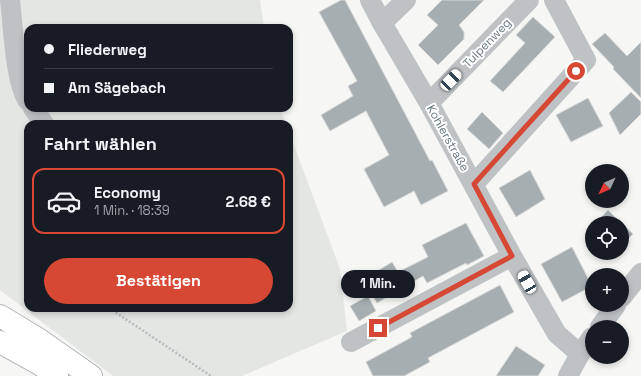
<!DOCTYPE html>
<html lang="de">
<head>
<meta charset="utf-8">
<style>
	body { margin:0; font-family:"Space Grotesk",sans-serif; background:#20242c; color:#f1f3f6; height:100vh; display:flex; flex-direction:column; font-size:15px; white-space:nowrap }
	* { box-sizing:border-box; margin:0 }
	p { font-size:13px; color:#9ea1a6 }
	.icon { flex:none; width:22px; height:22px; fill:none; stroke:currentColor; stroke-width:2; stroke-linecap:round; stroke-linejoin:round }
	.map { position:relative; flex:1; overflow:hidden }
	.sheet { position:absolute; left:24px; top:120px; width:269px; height:192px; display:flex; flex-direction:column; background:#171b24; border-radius:12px; box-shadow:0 2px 6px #0003 }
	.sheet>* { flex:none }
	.top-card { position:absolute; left:24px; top:24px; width:269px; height:88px; border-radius:12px; box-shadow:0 2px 6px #0003; display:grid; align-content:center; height:88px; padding:0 20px; background:#171b24 }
	.needle { width:26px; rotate:226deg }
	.fabs { position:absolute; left:585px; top:164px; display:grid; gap:8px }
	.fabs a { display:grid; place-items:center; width:44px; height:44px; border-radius:50%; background:#171b24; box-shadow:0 2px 6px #0003; font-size:20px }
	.end { position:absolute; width:18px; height:18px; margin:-9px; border:5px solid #d64834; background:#fff; box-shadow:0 0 0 2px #fff }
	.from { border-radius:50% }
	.bubble { position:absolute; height:28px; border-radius:14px; background:#171b24; box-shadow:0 2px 6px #0003; font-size:13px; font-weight:600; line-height:28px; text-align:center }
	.car { position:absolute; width:12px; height:24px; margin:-12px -6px; border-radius:5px; box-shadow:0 0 3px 1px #0007; background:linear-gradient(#fff 24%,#345 0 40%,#fff 0 76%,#345 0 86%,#fff 0) }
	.top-card b { display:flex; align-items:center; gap:14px; height:38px; font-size:15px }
	.top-card b+b { border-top:1px solid #363941 }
	.top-card i { width:10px; height:10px; background:#f1f3f6 }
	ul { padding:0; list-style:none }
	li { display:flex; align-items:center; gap:12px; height:66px; margin:0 8px 6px; padding:0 12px; border:2px solid transparent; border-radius:12px }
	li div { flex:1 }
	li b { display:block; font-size:15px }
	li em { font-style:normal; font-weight:600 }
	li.on { border-color:#d64834 }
	li>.icon { width:36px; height:36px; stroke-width:1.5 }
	h2 { padding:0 20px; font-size:18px; line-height:48px }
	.primary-button { display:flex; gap:8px; margin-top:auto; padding:8px 20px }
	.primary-button a { flex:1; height:46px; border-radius:24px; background:#d64834; color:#fff; font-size:16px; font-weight:600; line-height:46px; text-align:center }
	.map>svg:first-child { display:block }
	.built { fill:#e4e6e4 }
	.building { fill:#a6aeb2; stroke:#d8d8d6 }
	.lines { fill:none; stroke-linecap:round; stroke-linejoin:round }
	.major-casing { stroke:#afb5b8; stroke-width:24 }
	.path { stroke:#b8bbbd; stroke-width:2.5; stroke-dasharray:2 2; stroke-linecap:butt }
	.minor { stroke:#bec2c5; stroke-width:20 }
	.major { stroke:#fff; stroke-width:22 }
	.route { stroke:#d64834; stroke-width:5 }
	.labels { text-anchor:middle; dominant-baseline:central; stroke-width:4; stroke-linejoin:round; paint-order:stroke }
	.street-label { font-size:12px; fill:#687982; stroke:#fff }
</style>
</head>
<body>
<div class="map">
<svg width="641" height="376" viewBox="0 0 641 376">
	<rect width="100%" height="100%" fill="#f6f6f4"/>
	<!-- built -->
	<path class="built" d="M0,0H260L264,28H28V108H280L286,124H28V308H289V132L340,269L347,331L242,376H113L0,290Z"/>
	<!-- building -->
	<path class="building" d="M341,0H345L430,161L432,160L448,191L421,205L414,191L384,207L364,169L389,155L366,111L330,131L321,115L353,96L348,86L357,81L319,12Z
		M442,0H484L459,25L464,32V39L438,65L418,45L438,25L427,15Z
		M533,17L555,37L503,92L490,81L525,43L516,35Z
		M605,33L627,56L641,42V98L613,69L614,67L592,44Z
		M631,92L641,102V114L620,135L609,113Z
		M588,98L603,126L571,142L556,115Z
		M482,112L503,133L489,149L467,129Z
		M530,170L545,199L516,217L499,188Z
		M608,210L621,223H596Z
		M466,223L484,256L467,265L466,263L427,283L423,276L377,303L363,280L392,262L398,272L428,257L422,245Z
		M622,224L633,234L622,245Z
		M572,247L592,286L562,302L541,264Z
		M500,285L514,312L428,358L430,362L404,376H373L366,362L412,337L410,333Z
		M368,296L376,311L359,321L350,306Z
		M516,346L545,365L538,376H496Z"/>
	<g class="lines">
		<defs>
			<path id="major" d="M0,316L38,339L91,376
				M0,342L40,364L57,376"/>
		</defs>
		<!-- major casing -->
		<use href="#major" class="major-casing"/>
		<!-- path -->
		<path class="path" d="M28,175L26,179L28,198
			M109,308L211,376"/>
		<!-- minor -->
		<path class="minor" d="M10,0C13,24 15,83 28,101
			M370,0L382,23L429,103L512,256L557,334L580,354
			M382,23L406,0
			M429,103L529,0
			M33,108L44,124
			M474,184L586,60L554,0
			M622,297L641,273
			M600,327L616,305
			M351,342L512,256
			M568,376L580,354L592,337"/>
		<!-- major -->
		<use href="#major" class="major"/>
	</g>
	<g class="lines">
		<!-- route -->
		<path class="route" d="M378,328L512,256L474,184L576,71"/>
	</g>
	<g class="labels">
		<!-- street labels -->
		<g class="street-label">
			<text transform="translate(487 43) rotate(-46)">Tulpenweg</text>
			<text transform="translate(448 138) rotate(61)">Kohlerstraße</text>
		</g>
	</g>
</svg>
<div class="fabs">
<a><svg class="needle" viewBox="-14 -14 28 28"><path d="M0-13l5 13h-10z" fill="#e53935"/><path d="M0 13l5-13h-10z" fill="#9ea1a6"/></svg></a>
<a><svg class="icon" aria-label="locate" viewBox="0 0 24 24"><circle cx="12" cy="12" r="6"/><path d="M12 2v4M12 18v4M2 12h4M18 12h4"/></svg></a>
<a>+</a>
<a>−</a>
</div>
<i class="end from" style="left:576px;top:71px"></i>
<i class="end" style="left:378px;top:328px"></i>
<div class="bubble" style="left:341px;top:270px;width:74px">1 Min.</div>
<i class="car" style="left:451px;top:80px;rotate:44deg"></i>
<i class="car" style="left:527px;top:282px;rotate:330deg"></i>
<div class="top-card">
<b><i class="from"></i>Fliederweg</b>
<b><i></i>Am Sägebach</b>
</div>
<section class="sheet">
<h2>Fahrt wählen</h2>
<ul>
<li class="on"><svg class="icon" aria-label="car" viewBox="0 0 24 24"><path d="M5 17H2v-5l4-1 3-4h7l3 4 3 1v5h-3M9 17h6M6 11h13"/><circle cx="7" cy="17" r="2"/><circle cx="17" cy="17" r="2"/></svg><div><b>Economy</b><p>1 Min. · 18:39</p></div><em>2.68 €</em></li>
</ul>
<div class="primary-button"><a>Bestätigen</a></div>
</section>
</div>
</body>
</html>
